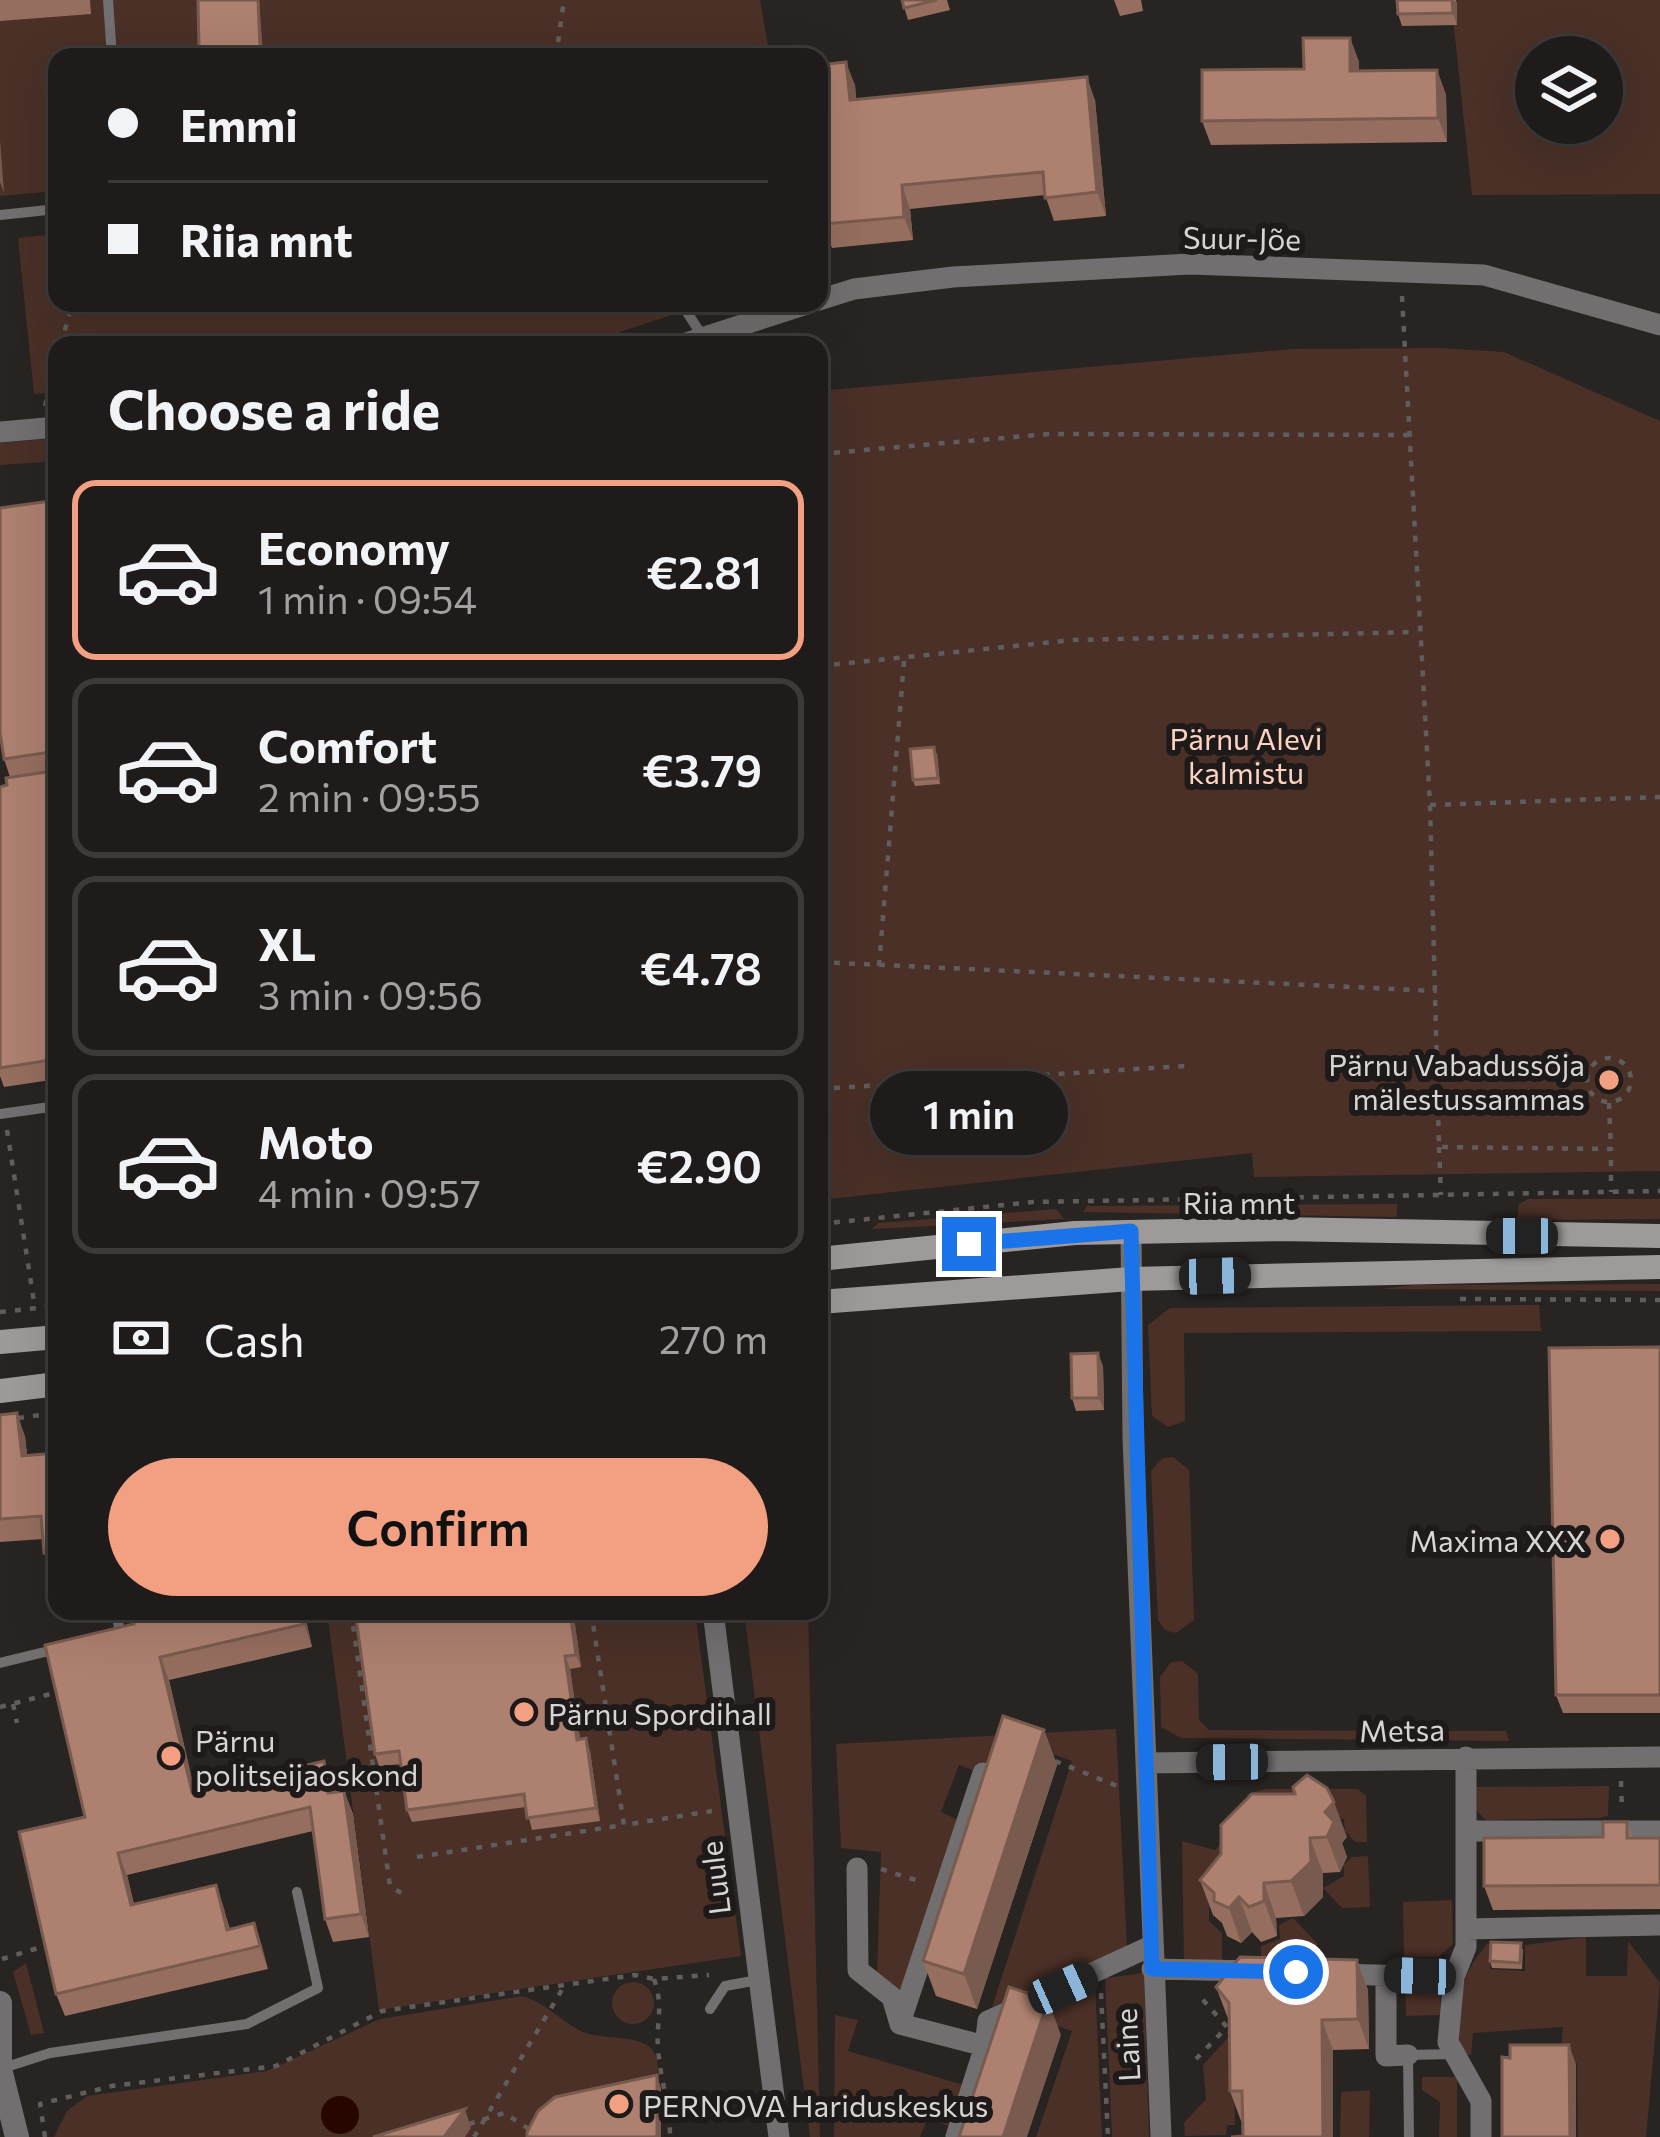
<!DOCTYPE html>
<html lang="en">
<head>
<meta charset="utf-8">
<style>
	body { margin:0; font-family:Commissioner,sans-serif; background:#2b2827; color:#f1f3f6; height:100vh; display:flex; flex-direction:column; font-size:45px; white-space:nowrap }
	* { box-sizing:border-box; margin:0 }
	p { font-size:39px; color:#a1a1a2 }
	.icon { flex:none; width:66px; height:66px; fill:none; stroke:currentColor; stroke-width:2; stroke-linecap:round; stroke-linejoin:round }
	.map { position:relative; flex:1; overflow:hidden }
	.panel { position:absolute; left:48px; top:336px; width:780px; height:1284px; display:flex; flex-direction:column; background:#1e1b1a; border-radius:24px; box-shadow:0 12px 48px #0002,0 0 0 3px #3c3939 }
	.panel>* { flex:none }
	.guide { position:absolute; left:48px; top:48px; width:780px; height:264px; border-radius:24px; box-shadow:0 12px 48px #0002,0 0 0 3px #3c3939; display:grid; align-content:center; height:264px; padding:0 60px; background:#1e1b1a }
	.controls { position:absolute; left:1515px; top:36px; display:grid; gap:24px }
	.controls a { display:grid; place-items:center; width:108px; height:108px; border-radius:50%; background:#1e1b1a; box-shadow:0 12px 48px #0002,0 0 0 3px #3c3939; font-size:60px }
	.end { position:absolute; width:54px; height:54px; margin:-27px; border:15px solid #1a73e8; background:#fff; box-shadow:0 0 0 6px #fff }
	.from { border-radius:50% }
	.bubble { position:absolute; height:84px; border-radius:42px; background:#1e1b1a; box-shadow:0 12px 48px #0002,0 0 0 3px #3c3939; font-size:39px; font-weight:600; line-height:84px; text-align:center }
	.car { position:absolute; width:36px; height:72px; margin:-36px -18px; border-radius:15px; box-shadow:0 0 9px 3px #0007; background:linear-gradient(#222 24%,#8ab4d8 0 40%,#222 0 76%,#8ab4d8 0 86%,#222 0) }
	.guide b { display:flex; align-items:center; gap:42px; height:114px; font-size:45px }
	.guide b+b { border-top:3px solid #3c3939 }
	.guide i { width:30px; height:30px; background:#f1f3f6 }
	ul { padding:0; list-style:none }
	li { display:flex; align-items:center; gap:36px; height:180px; margin:0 24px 18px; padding:0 36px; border:6px solid #3c3939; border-radius:24px }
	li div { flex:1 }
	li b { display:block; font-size:45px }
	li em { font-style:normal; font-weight:600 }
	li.active { border-color:#f2a081 }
	li>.icon { width:108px; height:108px; stroke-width:1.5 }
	h2 { padding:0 60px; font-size:54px; line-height:144px }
	.pay { display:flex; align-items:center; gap:30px; height:132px; padding:0 60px; font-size:45px }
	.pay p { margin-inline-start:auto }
	.action { display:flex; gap:24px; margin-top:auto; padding:24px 60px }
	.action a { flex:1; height:138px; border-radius:72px; background:#f2a081; color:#111; font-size:48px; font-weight:600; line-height:138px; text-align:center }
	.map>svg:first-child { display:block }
	.green { fill:#4a3027; fill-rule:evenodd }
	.water { fill:#280600 }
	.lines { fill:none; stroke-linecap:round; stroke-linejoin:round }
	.path { stroke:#605d5b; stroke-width:4.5; stroke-dasharray:6 9; stroke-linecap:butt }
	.service { stroke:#716f6f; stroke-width:10 }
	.minor { stroke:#716f6f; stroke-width:21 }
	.tertiary { stroke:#716f6f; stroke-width:24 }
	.secondary { stroke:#9d9a99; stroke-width:24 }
	.wall { fill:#956e5f }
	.shaded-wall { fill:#795a4e }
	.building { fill:#ad806f; stroke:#795a4e; stroke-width:3 }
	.route { stroke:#1a73e8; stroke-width:15 }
	.poi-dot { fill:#f2a081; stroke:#1e1a19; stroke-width:4.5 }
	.labels { text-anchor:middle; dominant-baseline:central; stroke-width:12; stroke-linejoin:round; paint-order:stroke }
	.street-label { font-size:30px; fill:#d7d4d3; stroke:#1e1a19 }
	.park-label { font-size:30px; fill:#fed2c1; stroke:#1e1a19 }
	.poi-label { font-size:30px; fill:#d7d4d3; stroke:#1e1a19; text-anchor:start }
</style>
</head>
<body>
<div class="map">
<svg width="1660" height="2137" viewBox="0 0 1660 2137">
	<rect width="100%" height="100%" fill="#282422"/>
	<!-- green -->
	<path class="green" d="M0,0H760L770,57H57V191L0,196Z
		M1451,0H1660V194L1472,195ZM1536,57H1602V123H1536Z
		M57,234V303H709L580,345H57V392L34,394L18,238Z
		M1440,348L1504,352L1660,421V1171L1254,1177L1252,1153L819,1200V391L1292,349Z
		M57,438V461L0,465V443Z
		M1528,1199H1660V1219L1517,1220L1519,1204Z
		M1397,1204V1217L1083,1212L1087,1206Z
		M1056,1209L1064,1219L872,1229L878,1223Z
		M1414,1285L1660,1284V1291L1381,1289Z
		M1539,1305L1541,1331L1184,1333L1185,1421L1168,1427L1152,1416L1148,1325L1170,1308Z
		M1173,1457L1189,1470L1194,1620L1176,1633L1165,1630L1158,1620L1151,1471L1162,1458Z
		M327,1611H695L741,1956L379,2010Z
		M744,1611H808L820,2137H810Z
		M1182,1661L1198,1674L1199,1720L1209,1730L1506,1731L1509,1741L1181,1738L1161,1727L1160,1677L1171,1662Z
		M1116,1729L1127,1949L992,2007L1072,1761L1007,1738L992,1777L959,1765L941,1812L958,1820L901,1991L877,1973L881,1852L841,1848L836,1744Z
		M1609,1786L1608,1816L1598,1818L1486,1820L1476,1810L1475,1787Z
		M1265,1789H1358L1366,1796L1367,1842H1355L1345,1831L1344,1819L1253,1812L1247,1794Z
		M1225,1840L1229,1888L1209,1908V1921L1222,1933V1960L1184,1961L1182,1841L1215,1850Z
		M1368,1856L1370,1907L1342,1908L1323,1888L1344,1876V1865L1352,1857Z
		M1452,1900L1453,1944L1438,1957H1404L1403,1902Z
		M1293,1918L1317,1943V1959H1261V1946L1280,1939L1279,1925Z
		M1586,1937V1976H1627L1628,1941L1660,1983L1646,2137H1578L1577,2063L1560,2061L1563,2027L1473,2033L1471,2055H1465C1448,2019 1460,1974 1487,1944L1493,1943L1490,1969L1525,1971V1945Z
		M26,1963L44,2033L31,2035L13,1972Z
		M1144,1973L1149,2137H1112L1105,1978Z
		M612 2003a21 21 0 1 1 42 0a21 21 0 1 1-42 0Z
		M1095,1982L1102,2137H1036L1072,2031L1020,2013Z
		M1405,1988H1440L1441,2015L1406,2016Z
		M522,1996C544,2002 559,2019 579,2030C608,2046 672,2023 655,2085L534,2137H54L67,2111L87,2096L267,2071L380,2019Z
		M835,2015L858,2020L848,2051L964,2085L949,2126L928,2118L920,2137H834Z
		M1234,2031L1235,2125H1227L1226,2135L1185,2136L1184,2123L1206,2099L1203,2065Z
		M1422,2077H1457V2137H1439L1440,2102L1422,2090Z
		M1370,2090L1369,2137H1340L1341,2092Z"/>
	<!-- water -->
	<path class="water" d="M321 2115a19 19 0 1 1 38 0a19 19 0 1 1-38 0Z"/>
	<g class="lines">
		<!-- path -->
		<path class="path" d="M556,57L564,0
			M1402,296L1430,805L1439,1147L1611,1149V1192
			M61,345L72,303
			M45,406L57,359
			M819,454L1049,434L1412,435
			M819,666L1073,640L1418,632
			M1430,805L1660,797
			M819,962L1437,991
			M879,966L904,661
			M1587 1080a22 22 0 1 1 44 0a22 22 0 1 1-44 0Z
			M819,1089L1185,1066
			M1609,1103L1611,1149
			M7,1130L35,1308
			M1439,1147L1441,1195
			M819,1224L1033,1202L1660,1191
			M1460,1299L1660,1300
			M0,1312L57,1306
			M18,1418L57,1413
			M351,1611L390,1886L403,1894
			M591,1611L624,1825L712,1811
			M13,1704L17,1723
			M0,1707L58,1692
			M610,1721L699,1706
			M1055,1761L1122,1788
			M1621,1781L1622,1810
			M417,1857L624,1825
			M881,1869L922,1882
			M2,1959L48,1945
			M654,1979C664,2009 656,2020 658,2048C660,2078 670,2106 670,2137
			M1101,1993L1108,2137
			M1196,2059L1227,2027L1197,1993
			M469,2124L504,2113L529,2129
			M45,2137L40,2104L112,2086L276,2066L382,2011L635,1975L654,1979L709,1975
			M474,2137L563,1988"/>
		<!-- service -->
		<path class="service" d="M108,0L112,57
			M0,215L57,209
			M681,303L703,337
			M0,1114L57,1106
			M114,1635L120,1633L116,1611
			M0,1663L61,1648
			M710,2009L725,1986L758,1980
			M3,2068L50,2053L247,2024L318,1988L297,1892
			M1409,2137L1408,2055L1454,2054"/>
		<!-- minor -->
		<path class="minor" d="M819,300L854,289L953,277L1190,264L1484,275L1660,325
			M680,345L810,303
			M0,432L57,427
			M1131,1231L1133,1438L1161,2137
			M713,1611L779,2137
			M1466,1757V1947L1454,1977L1448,2042L1481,2101V2137
			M1146,1763L1660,1757
			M1466,1831H1660
			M857,1868L858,1970L892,1997L900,2024L985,2046L956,2137
			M1466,1929L1660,1925
			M1152,1969L1256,1971
			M1335,1974L1454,1977
			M1386,1975V2056L1408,2055
			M900,2023L983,1773
			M985,2046L988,2021L1151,1946"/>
		<!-- tertiary -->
		<path class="tertiary" d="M0,2003V2070
			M0,2069L17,2137"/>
		<!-- secondary -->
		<path class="secondary" d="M819,1259L1075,1233L1280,1229L1660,1236
			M819,1302L1131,1279L1660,1267
			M0,1342L57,1337
			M0,1391L57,1384"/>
	</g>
	<!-- wall -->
	<path class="wall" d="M0,0H90L91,14L0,21Z
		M258,0L263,54L202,56L199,50Z
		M902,0H947L950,10L908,20Z
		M1114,0H1141L1143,11L1120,16Z
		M1397,0H1456L1457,25L1402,26L1398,14Z
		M1350,38L1359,62V71L1437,70L1446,95L1447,142L1211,145L1202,121L1304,69Z
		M819,65L855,85L856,99L1095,100L1106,216L1054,221L1045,195L910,209L913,240L832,248L824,224L819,188Z
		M57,500V1079L4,1087L0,1076V787L7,785L10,777L4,759Z
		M937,753L940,784L915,786L913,780Z
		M820,1323L826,1341L831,1381L819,1382Z
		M1660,1347V1713H1563L1556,1695Z
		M1103,1366L1104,1410L1076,1411L1072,1398Z
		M0,1415L25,1436L27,1456L57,1453V1575L53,1576L44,1553L43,1539L0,1542Z
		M304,1611L312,1647L169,1680L195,1792L324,1761L333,1793L344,1791L353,1814L369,1937L333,1942L325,1919L313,1831L127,1875L134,1904L216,1885L230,1929L254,1923L268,1969L65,2016L56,1994L85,1817L134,1624Z
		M573,1611L581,1667L570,1669L580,1739L590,1751L600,1821L532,1830L526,1807L412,1822L407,1810L401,1764L379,1766L375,1754Z
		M1044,1730L1057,1765L977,2009L936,1996L923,1961Z
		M1627,1822L1633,1838H1660V1909L1493,1910L1484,1886L1603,1837Z
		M1221,1825L1347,1837L1342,1843L1347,1857L1340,1872L1323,1873V1897L1304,1916L1276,1918L1277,1936L1261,1942L1252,1932L1241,1943L1227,1936L1222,1923L1213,1915L1200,1880L1221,1854Z
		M1523,1949L1522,1969L1492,1968L1490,1961Z
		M1357,1960L1368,1990L1369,2049L1333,2050L1243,2136V2121H1241L1230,2091L1229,2021L1216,1987Z"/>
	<!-- shaded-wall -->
	<path class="shaded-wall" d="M258,0H259L263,54L260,48Z
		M1452,0L1457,2V25L1453,13Z
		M1350,38L1359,62V96L1350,71Z
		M846,62L855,85L858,123L850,100Z
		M1437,70L1446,95L1447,142L1438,118Z
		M1087,77L1095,100L1106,216L1097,192Z
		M0,140L4,193L0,182Z
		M902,185L910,209L913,240L904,217Z
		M820,1323L826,1341L831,1381L825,1364Z
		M1098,1353L1103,1366L1104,1410L1099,1398Z
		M17,1413L25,1436L30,1479L22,1456Z
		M301,1611H304L312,1647L304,1624Z
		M570,1611H573L581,1667L576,1655Z
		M565,1656L570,1669L582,1752L577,1740Z
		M160,1657L169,1680L200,1815L192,1792Z
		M1044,1730L1057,1765L977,2009L964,1974Z
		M586,1738L590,1751L600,1821L596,1808Z
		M324,1761L332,1784L336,1816L328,1793Z
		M344,1791L353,1814L369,1937L361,1914Z
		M1334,1802L1347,1837L1342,1843L1347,1857L1340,1872L1327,1837L1325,1812Z
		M1310,1838L1323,1873V1897L1304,1916L1291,1881Z
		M118,1853L127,1875L139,1928L131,1905Z
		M1264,1883L1276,1918L1277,1936L1264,1901Z
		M216,1885L224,1908L235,1953L227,1930Z
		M1239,1897L1252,1932L1241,1943L1229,1908Z
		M254,1923L262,1946L268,1969L260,1946Z
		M1357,1960L1368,1990L1369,2049L1358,2019Z
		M1048,2000L1061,2035L1027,2137H1003Z
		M1322,2020L1333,2050V2137H1323Z
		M1569,2045L1576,2064V2137H1570Z
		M657,2075L661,2088V2137H657Z
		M465,2109L471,2128L465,2137H444Z"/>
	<!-- building -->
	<path class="building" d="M198,0H258L260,48L199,50Z
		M902,0H937L904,8Z
		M1397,0H1452L1453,13L1398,14Z
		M1303,38H1350V71L1437,70L1438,118L1202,121V70L1304,69Z
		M846,62L850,100L1087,77L1097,192L1045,198L1043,172L902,185L904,217L824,224L819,177V65Z
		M57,500V759L50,752L4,759L0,732V508Z
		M934,747L938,778L913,780L910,749Z
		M57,765V1059L0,1068V787L7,785L6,778L53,771Z
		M820,1323L825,1364H819V1324Z
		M1660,1347V1695H1556L1549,1348Z
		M1098,1353L1099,1398H1072L1071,1354Z
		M17,1413L22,1456L57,1453V1552L44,1553L41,1516L0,1519V1415Z
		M131,1611H301L304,1624L160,1657L192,1792L324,1761L328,1793L344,1791L361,1914L325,1919L310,1807L118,1853L131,1905L216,1885L227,1930L254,1923L260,1946L56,1994L19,1832L85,1817L45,1645L134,1624Z
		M355,1611H570L576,1655L565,1656L577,1740L586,1738L596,1808L527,1818L524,1794L407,1810L399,1751L375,1754Z
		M1003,1716L1044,1730L964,1974L923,1961Z
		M1307,1775L1327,1788L1334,1802L1325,1812L1334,1822L1327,1837L1310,1838L1311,1862L1291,1881L1264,1883V1901L1249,1907L1239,1897L1229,1908L1214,1901V1893L1200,1880L1221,1854V1825L1252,1794H1295L1293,1787Z
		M1603,1822H1627V1838H1660V1885L1484,1886V1838L1603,1837Z
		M1491,1942L1521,1943L1520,1963L1490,1961Z
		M1240,1957L1357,1960L1358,2019L1322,2020L1323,2137H1231L1243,2136L1242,2091H1230L1229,2003L1216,1987Z
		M1009,1987L1048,2000L1003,2137H959Z
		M1510,2045H1569L1570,2137H1502V2057L1510,2058Z
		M657,2075V2137H527V2132L538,2111L555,2097Z
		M465,2109L444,2137H373Z"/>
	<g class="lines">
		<!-- route -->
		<path class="route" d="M969,1244L1131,1231L1152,1969L1296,1972"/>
	</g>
	<!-- markers -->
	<g class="poi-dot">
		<circle cx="1609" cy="1080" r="12"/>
		<circle cx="1610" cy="1539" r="12"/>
		<circle cx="524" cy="1712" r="12"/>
		<circle cx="171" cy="1756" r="12"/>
		<circle cx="619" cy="2104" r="12"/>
	</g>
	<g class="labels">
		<!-- street labels -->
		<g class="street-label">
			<text transform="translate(1242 237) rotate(1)">Suur-Jõe</text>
			<text x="1239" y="1201">Riia mnt</text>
			<text transform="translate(1402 1729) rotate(-1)">Metsa</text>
			<text transform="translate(714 1878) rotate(-97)">Luule</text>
			<text transform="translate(1126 2045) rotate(-93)">Laine</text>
		</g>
		<!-- park labels -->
		<g class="park-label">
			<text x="1246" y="737">Pärnu Alevi<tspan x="1246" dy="34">kalmistu</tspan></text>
		</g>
		<!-- poi labels -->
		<g class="poi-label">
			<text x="1585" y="1063" text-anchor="end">Pärnu Vabadussõja<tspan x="1585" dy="34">mälestussammas</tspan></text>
			<text x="1586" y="1539" text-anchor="end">Maxima XXX</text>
			<text x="548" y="1712">Pärnu Spordihall</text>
			<text x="195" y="1739">Pärnu<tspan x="195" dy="34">politseijaoskond</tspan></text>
			<text x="643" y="2104">PERNOVA Hariduskeskus</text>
		</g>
	</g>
</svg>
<div class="controls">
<a><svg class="icon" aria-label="layers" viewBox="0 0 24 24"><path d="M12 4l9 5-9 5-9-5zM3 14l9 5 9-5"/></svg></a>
</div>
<i class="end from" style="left:1296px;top:1972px"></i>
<i class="end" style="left:969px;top:1244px"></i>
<div class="bubble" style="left:870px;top:1071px;width:198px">1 min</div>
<i class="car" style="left:1522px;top:1236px;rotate:270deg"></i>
<i class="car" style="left:1215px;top:1276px;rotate:88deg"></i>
<i class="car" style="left:1232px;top:1762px;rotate:269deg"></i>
<i class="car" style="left:1420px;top:1976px;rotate:272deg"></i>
<i class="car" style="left:1063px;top:1988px;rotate:66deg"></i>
<div class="guide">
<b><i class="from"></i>Emmi</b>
<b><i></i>Riia mnt</b>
</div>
<section class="panel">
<h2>Choose a ride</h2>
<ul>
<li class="active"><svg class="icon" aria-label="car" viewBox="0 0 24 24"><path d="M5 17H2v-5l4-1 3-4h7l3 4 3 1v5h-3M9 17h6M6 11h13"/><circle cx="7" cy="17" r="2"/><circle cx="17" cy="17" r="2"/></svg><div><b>Economy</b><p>1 min · 09:54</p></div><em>€2.81</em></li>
<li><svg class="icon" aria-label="car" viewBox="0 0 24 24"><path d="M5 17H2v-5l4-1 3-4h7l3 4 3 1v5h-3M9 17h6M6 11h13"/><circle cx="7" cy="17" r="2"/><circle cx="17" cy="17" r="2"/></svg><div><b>Comfort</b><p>2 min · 09:55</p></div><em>€3.79</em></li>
<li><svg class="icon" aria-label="car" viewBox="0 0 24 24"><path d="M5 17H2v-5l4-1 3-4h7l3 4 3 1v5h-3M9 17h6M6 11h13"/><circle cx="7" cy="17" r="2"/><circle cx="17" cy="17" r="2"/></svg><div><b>XL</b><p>3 min · 09:56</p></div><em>€4.78</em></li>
<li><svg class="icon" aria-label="car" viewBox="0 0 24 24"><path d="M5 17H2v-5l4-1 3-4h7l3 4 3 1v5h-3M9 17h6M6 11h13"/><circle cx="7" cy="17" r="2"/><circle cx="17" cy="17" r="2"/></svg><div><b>Moto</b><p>4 min · 09:57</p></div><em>€2.90</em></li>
</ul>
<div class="pay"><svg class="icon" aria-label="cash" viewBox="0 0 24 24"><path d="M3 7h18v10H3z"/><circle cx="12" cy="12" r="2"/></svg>Cash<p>270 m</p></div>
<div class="action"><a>Confirm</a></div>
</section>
</div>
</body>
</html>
